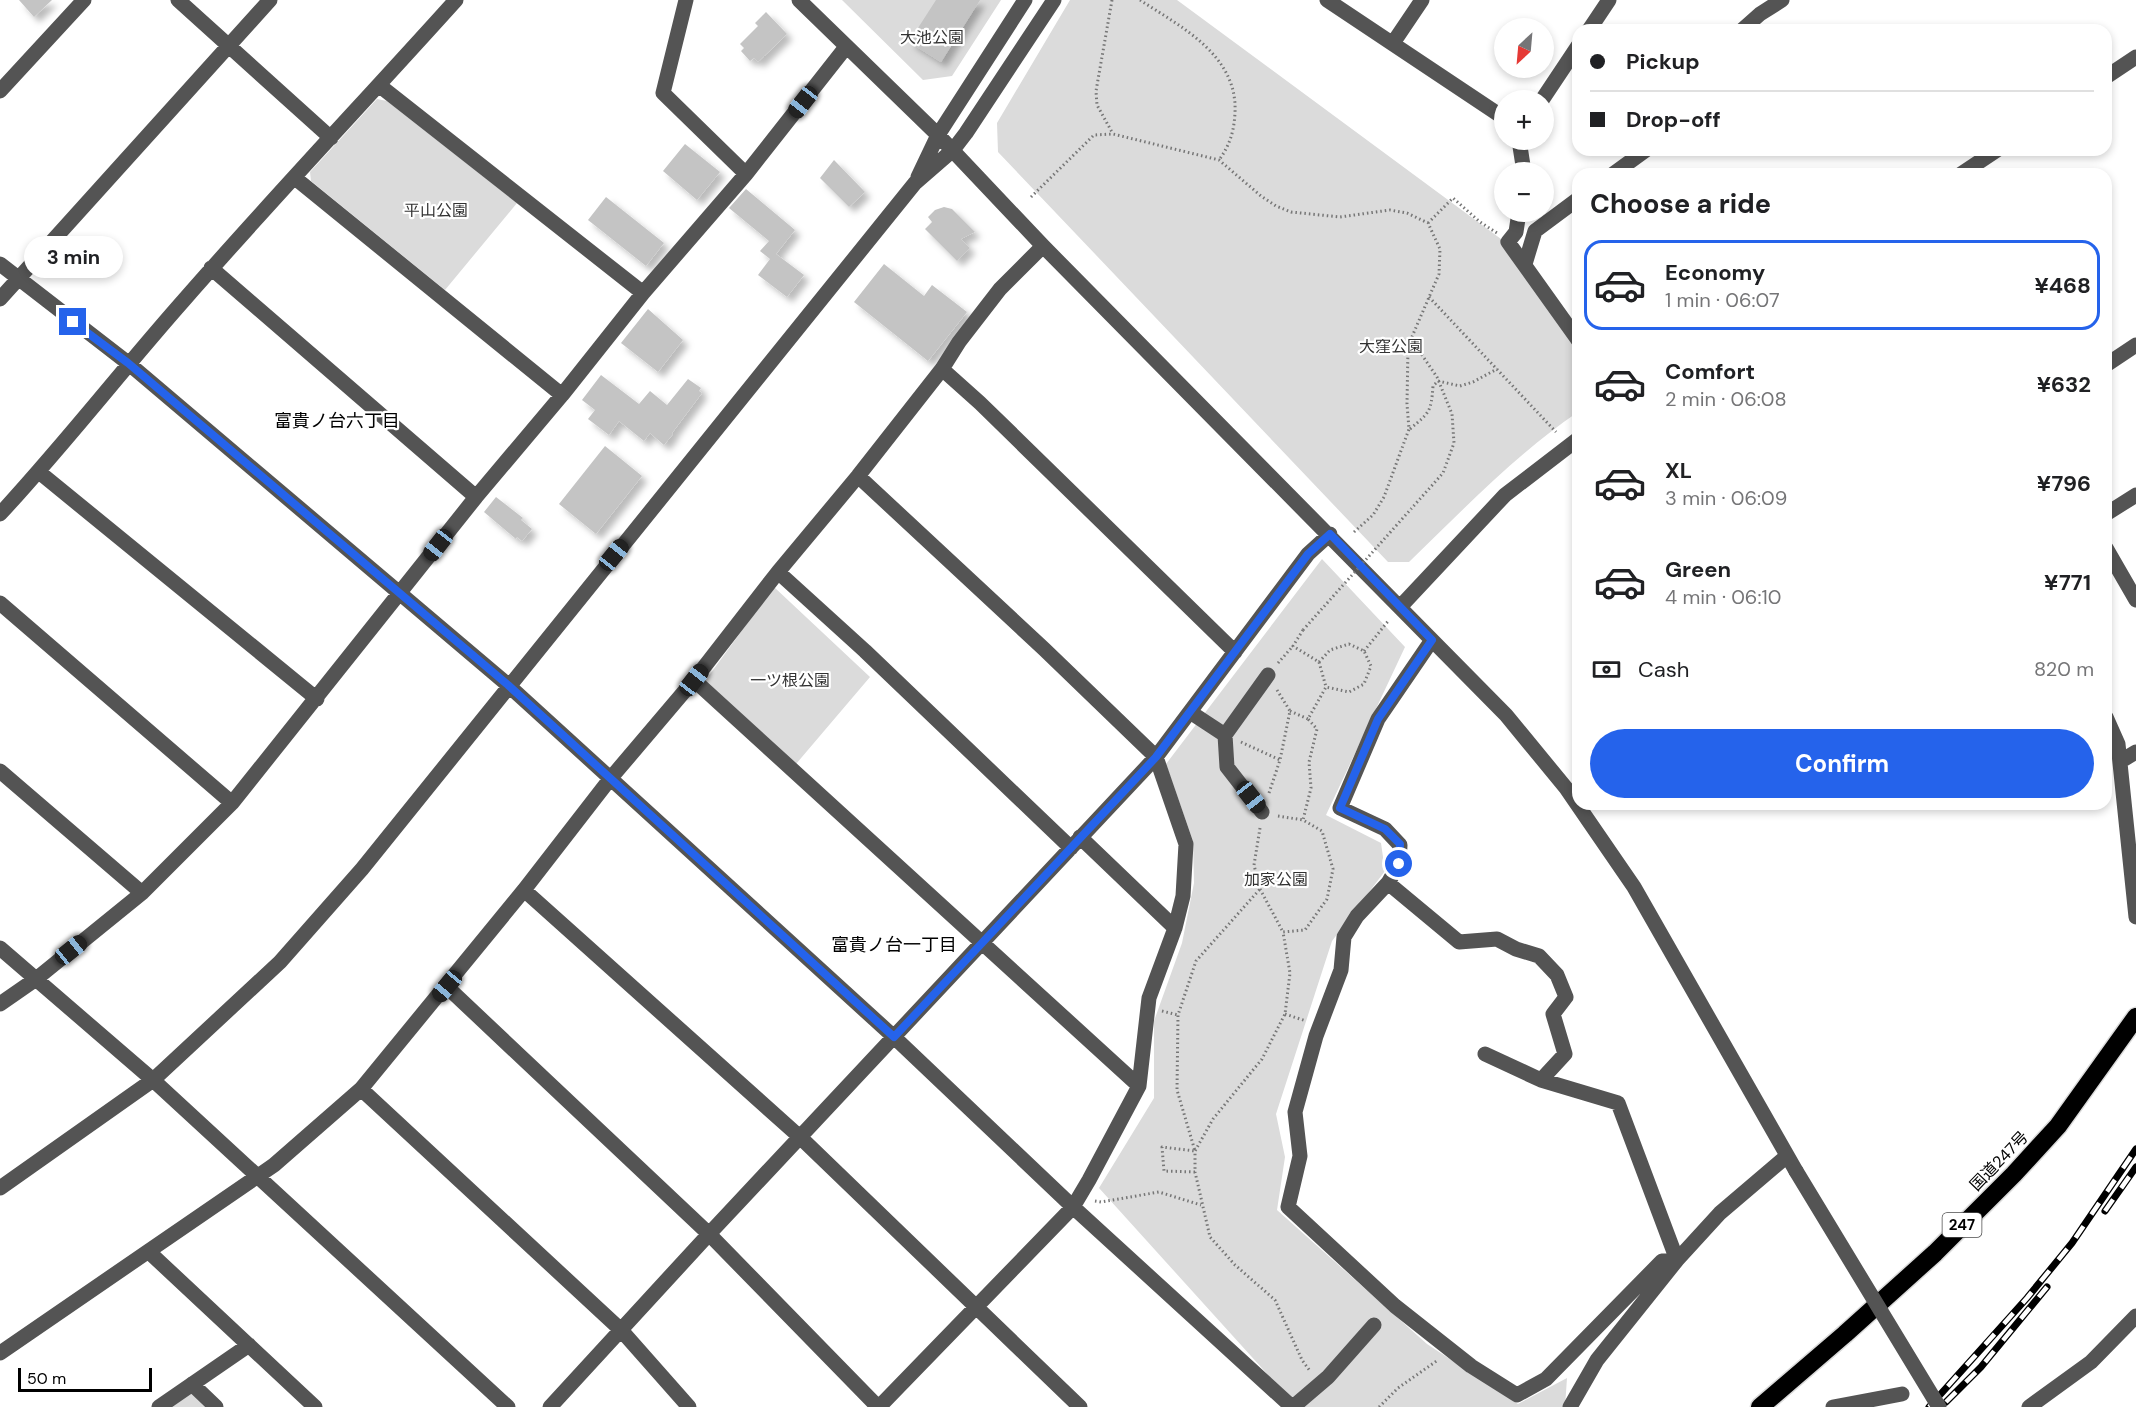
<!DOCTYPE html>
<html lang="en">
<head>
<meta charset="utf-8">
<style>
	body { margin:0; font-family:"DM Sans","Noto Sans JP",sans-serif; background:#f2f2f2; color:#202124; height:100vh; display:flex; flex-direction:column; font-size:22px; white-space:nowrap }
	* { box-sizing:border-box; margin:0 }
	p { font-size:20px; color:#757577 }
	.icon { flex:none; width:33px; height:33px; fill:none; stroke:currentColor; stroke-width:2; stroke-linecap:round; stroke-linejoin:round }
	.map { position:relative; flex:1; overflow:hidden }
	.details { position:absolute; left:1572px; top:168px; width:540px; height:642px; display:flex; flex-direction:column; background:#fff; border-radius:18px; box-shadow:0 3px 9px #0003 }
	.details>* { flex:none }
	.guide { position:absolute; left:1572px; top:24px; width:540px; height:132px; border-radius:18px; box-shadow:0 3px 9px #0003; display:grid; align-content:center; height:132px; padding:0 18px; background:#fff }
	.needle { width:39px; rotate:206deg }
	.controls { position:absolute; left:1494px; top:18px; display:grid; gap:12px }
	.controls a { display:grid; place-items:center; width:60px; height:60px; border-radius:50%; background:#fff; box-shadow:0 3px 9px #0003; font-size:30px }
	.scale { position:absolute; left:18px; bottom:15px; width:134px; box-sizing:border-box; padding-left:6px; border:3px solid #000; border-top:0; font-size:16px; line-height:21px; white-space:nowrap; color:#000; -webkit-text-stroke:4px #fff; paint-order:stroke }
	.end { position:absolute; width:27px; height:27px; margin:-14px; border:8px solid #2563eb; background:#fff; box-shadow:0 0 0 3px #fff }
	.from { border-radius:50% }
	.bubble { position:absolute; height:42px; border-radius:21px; background:#fff; box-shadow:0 3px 9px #0003; font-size:20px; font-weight:700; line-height:42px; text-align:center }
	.car { position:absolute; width:18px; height:36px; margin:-18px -9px; border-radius:8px; box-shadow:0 0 4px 2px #0007; background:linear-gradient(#222 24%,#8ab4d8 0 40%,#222 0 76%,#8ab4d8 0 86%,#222 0) }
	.guide b { display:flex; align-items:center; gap:21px; height:57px; font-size:22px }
	.guide b+b { border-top:2px solid #e0e0e0 }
	.guide i { width:15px; height:15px; background:#202124 }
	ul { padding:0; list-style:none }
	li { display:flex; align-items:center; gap:18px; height:90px; margin:0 12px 9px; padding:0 6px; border:3px solid transparent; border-radius:18px }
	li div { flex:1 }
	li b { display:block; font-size:22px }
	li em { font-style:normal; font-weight:700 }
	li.active { border-color:#2563eb }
	li>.icon { width:54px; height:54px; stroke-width:1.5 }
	h2 { padding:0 18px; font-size:27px; line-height:72px }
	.pay { display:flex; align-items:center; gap:15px; height:66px; padding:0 18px; font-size:22px }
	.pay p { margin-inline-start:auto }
	.action { display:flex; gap:12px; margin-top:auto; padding:12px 18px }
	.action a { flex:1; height:69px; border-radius:36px; background:#2563eb; color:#fff; font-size:24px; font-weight:700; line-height:69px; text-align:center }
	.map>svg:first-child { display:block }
	.green { fill:#dbdbdb }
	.building { fill:#c4c4c4; filter:url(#shadow) }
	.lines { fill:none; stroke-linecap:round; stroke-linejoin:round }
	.highway-casing { stroke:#dbdbdb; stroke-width:21 }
	.path { stroke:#767676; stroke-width:3; stroke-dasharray:1.5 3; stroke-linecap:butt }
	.minor { stroke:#545454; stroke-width:15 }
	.highway { stroke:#000; stroke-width:18 }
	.rail-casing { stroke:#000; stroke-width:7 }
	.rail { stroke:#fff; stroke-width:4.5; stroke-dasharray:14; stroke-linecap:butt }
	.path-bridge { stroke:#767676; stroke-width:3; stroke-dasharray:1.5 3; stroke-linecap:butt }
	.minor-bridge { stroke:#545454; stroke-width:15 }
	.route { stroke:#2563eb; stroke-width:8 }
	.labels { text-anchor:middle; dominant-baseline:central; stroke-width:4.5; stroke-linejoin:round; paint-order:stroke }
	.shield { fill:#fff; stroke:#4c4c4c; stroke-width:1.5 }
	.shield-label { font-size:15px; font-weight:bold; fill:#000 }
	.park-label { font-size:16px; fill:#323232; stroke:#fff }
	.street-label { font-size:16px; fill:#000; stroke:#fff }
	.neighbourhood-label { font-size:18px; fill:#000; stroke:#fff }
</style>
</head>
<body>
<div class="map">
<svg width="2136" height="1407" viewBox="0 0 2136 1407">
	<defs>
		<filter id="shadow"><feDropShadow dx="5.5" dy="5.5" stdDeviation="3" flood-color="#0004"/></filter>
	</defs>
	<rect width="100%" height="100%" fill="#fff"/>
	<!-- green -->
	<path class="green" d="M842,0H1001L952,76L923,80Z
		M1070,0H1177L1501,239L1578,347V412C1516,454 1463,510 1409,562H1388L998,152L997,123Z
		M377,99L387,101L517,203L445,290L311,181L310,172Z
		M1322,559L1405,647L1326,815L1381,843L1385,871L1332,941L1276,1114L1285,1157L1277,1210L1427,1344L1518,1404L1567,1378L1565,1407H1297L1099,1188L1154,1098V1021L1182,943L1194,883L1193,841L1166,764Z
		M774,587L870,677L796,764L705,681Z
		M187,1388L206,1407H159Z"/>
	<!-- building -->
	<path class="building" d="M19,0H52L34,17Z
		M936,0H980L941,62L909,42Z
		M766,12L787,34L758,62L754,58L750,61L741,51L744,48L740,44L758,26L755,23Z
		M685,144L720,172L697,200L663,171Z
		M834,160L865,192L849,207L820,178Z
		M746,189L795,230L776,254L804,275L787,297L758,275L770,259L760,251L769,241L729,208Z
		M606,197L664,243L646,266L588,220Z
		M944,207L952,209L975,232L961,239L970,248L957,261L925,229L932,222L928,217L935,210Z
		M884,264L924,296L932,285L967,312L928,361L854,302Z
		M648,309L683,340L658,372L621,343Z
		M601,375L639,404L650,391L667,405L688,379L701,388L699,391L702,393L672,433L673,434L664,445L650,433L644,441L619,421L609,435L588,419L595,410L582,400Z
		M605,446L642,476L596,534L559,504Z
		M496,497L523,518L521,520L532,529L522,541L517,537L516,539L484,512Z"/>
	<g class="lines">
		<defs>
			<path id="highway" d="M1760,1407L1845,1334L1935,1253L2014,1174L2058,1126L2136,1017"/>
		</defs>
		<!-- highway casing -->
		<use href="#highway" class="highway-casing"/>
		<!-- path -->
		<path class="path" d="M1112,0L1096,91L1097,105L1113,134
			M1140,0C1181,27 1238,55 1235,113C1234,131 1230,145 1219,160
			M1031,197L1094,135L1113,134L1219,160L1261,196L1276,206L1291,212L1340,217L1390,210L1407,213L1428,223L1440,249L1439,274L1411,339L1437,377L1452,414L1454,443L1443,473L1411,509
			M1428,223L1453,198L1480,222L1497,233
			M1429,297L1556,432
			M1410,429C1430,412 1431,412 1433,386L1438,381L1460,386L1473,382L1497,369
			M1354,532L1373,515L1384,497L1409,429L1407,404L1408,347L1410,341
			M1303,630L1293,646L1319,662L1326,687L1308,719L1317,729L1309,762L1311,788L1303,820L1322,831L1333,869L1327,899L1305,930L1283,932L1290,973L1285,1014L1262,1059L1213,1119L1195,1151V1172L1210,1237L1235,1265L1275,1300L1302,1360L1310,1371
			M1364,651L1389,620
			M1319,662L1330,650L1349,644L1364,651L1371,666L1364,684L1349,692L1326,687
			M1278,663L1293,646
			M1290,711L1308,719
			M1241,742L1280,760
			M1269,793L1280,760L1290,711L1277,690
			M1278,816L1303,820
			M1260,889L1283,932
			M1162,1011L1178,1015
			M1285,1014L1306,1021
			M1195,1172L1164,1171L1162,1147L1195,1151L1177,1090L1178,1015L1196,961L1260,889L1254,865L1260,828
			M1095,1201L1101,1202L1159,1192L1201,1205
			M1379,1407L1398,1388L1438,1360"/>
		<!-- minor -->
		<path class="minor" d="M178,0L331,138
			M686,0L663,93L746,174
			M799,0L938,135L1043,246L1506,715L1566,788L1634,887L1796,1171
			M1327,0L1504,118
			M1589,30L1609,0
			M1742,30L1760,14L1782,0
			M1393,43L1422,0
			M2106,77L2136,57
			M380,86L643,293
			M0,91L84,0
			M1542,100L1578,46
			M1519,140L1524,172
			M1613,174L1646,150
			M1961,174L1997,150
			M918,177L938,135L1025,0
			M295,178L562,395
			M1519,212L1516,232L1508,242L1578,340
			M0,264L128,363L508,685L894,1037L1073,1207L1292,1407
			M1525,264L1535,231L1578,199
			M211,268L476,497
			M0,299L270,0
			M2106,365L2136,345
			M942,369L980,403L1235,652
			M39,472L317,699
			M858,476L1044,649L1156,757L1186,844L1183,896L1175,928L1149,998L1139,1086L1089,1180L1073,1207L879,1407
			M0,514C64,445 122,370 184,300C273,198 366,100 456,0
			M2106,514L2136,495
			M2106,548L2136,600
			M778,572L865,651L1071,848
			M0,603L232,803
			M1400,607L1505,495L1578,439
			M694,680L1139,1086
			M1190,712L1225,735L1227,767L1262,812
			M2106,717L2118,744L2136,917
			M1225,735L1268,675
			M2121,761L2136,752
			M0,771L142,893
			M1080,837L1175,928
			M1388,883L1459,942L1497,939L1516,949L1539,956L1557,975L1566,997L1553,1014L1565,1054L1541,1080L1618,1103L1677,1260L1662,1261L1546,1379L1517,1395L1471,1366L1395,1306L1288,1207L1300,1156L1295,1112L1316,1036L1341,970L1344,937L1357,916L1388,883L1399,864L1400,845L1385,829L1340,808L1378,719L1432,640
			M524,890L801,1138L1080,1407
			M0,948L153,1080L508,1407
			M446,986L709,1234L878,1407
			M0,1004L36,979L142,893L232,803L476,497L562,395L643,293L746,174L846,47
			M1485,1054L1541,1080
			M361,1089L621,1330L689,1407
			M0,1188L153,1080L280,962L362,869L915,183L953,150L966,133L1054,0
			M149,1252L315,1407
			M0,1353L274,1165L361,1089L524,890L610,779L694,680L778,572L858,476L942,369L959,342L1000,289L1043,246
			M192,1384L216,1407
			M159,1407L249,1345
			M550,1407L709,1234L1156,757L1308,554L1330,534
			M1293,1407L1328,1377L1374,1325
			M1570,1407L1597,1360L1677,1260L1720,1213L1787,1156
			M1833,1407L1902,1394
			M2029,1407L2091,1362L2136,1316"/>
		<!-- highway -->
		<use href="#highway" class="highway"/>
		<defs>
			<path id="rail" d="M2105,1211L2136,1167
				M1946,1402L1981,1367L2047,1287
				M1929,1407L2027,1298L2072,1243L2136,1149"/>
		</defs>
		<!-- rail casing -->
		<use href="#rail" class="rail-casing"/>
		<!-- rail -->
		<use href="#rail" class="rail"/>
		<!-- path-bridge -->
		<path class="path-bridge" d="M1303,630L1411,509"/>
		<!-- minor-bridge -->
		<path class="minor-bridge" d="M1796,1171L1939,1407"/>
	</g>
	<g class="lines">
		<!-- route -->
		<path class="route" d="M73,322L128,363L508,685L894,1037L1156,757L1308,554L1330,534L1432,640L1378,719L1340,808L1385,829L1400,844L1399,864"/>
	</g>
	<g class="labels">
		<!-- shield labels -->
		<rect class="shield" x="1942.5" y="1213" width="39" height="24" rx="4.5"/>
		<g class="shield-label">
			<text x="1962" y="1225">247</text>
		</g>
		<!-- park labels -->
		<g class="park-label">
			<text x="932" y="37">大池公園</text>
			<text x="436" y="210">平山公園</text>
			<text x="1391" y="346">大窪公園</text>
			<text x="790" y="680">一ツ根公園</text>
			<text x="1276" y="879">加家公園</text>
		</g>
		<!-- street labels -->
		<g class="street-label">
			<text transform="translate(1999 1161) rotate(-46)">国道247号</text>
		</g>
		<!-- neighbourhood labels -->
		<g class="neighbourhood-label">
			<text x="337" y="421">富貴ノ台六丁目</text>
			<text x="894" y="945">富貴ノ台一丁目</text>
		</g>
	</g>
</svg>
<div class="controls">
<a><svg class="needle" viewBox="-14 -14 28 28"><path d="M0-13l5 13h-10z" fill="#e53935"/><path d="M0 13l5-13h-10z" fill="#757577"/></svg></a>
<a>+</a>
<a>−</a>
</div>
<div class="scale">50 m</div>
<i class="end from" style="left:1399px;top:864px"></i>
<i class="end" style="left:73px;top:322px"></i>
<div class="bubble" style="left:24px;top:236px;width:99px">3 min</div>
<i class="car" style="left:803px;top:102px;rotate:218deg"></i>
<i class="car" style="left:438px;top:545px;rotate:218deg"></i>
<i class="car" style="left:614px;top:555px;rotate:39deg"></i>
<i class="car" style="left:694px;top:680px;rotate:38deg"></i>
<i class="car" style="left:1251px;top:797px;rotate:142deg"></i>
<i class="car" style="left:71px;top:950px;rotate:51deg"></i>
<i class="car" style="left:447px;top:986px;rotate:220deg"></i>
<div class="guide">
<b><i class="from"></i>Pickup</b>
<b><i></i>Drop-off</b>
</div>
<section class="details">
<h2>Choose a ride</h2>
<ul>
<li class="active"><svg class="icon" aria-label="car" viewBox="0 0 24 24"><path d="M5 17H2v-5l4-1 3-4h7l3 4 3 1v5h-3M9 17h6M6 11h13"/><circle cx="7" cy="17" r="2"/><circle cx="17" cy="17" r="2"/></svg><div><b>Economy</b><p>1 min · 06:07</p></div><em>¥468</em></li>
<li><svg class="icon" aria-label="car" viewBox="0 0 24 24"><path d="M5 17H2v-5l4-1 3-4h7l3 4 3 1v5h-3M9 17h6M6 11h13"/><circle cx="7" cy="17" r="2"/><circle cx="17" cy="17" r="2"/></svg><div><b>Comfort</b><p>2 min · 06:08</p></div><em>¥632</em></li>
<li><svg class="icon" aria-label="car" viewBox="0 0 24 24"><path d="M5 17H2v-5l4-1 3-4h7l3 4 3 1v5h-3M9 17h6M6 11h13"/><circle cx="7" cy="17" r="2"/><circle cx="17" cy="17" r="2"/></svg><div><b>XL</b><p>3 min · 06:09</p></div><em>¥796</em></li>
<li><svg class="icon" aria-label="car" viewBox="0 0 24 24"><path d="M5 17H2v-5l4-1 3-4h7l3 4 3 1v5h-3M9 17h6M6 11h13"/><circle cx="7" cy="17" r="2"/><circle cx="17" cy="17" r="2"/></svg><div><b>Green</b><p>4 min · 06:10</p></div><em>¥771</em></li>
</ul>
<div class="pay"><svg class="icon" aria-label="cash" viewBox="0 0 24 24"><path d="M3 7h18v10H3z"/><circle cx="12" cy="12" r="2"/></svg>Cash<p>820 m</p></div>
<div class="action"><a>Confirm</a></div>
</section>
</div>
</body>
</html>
